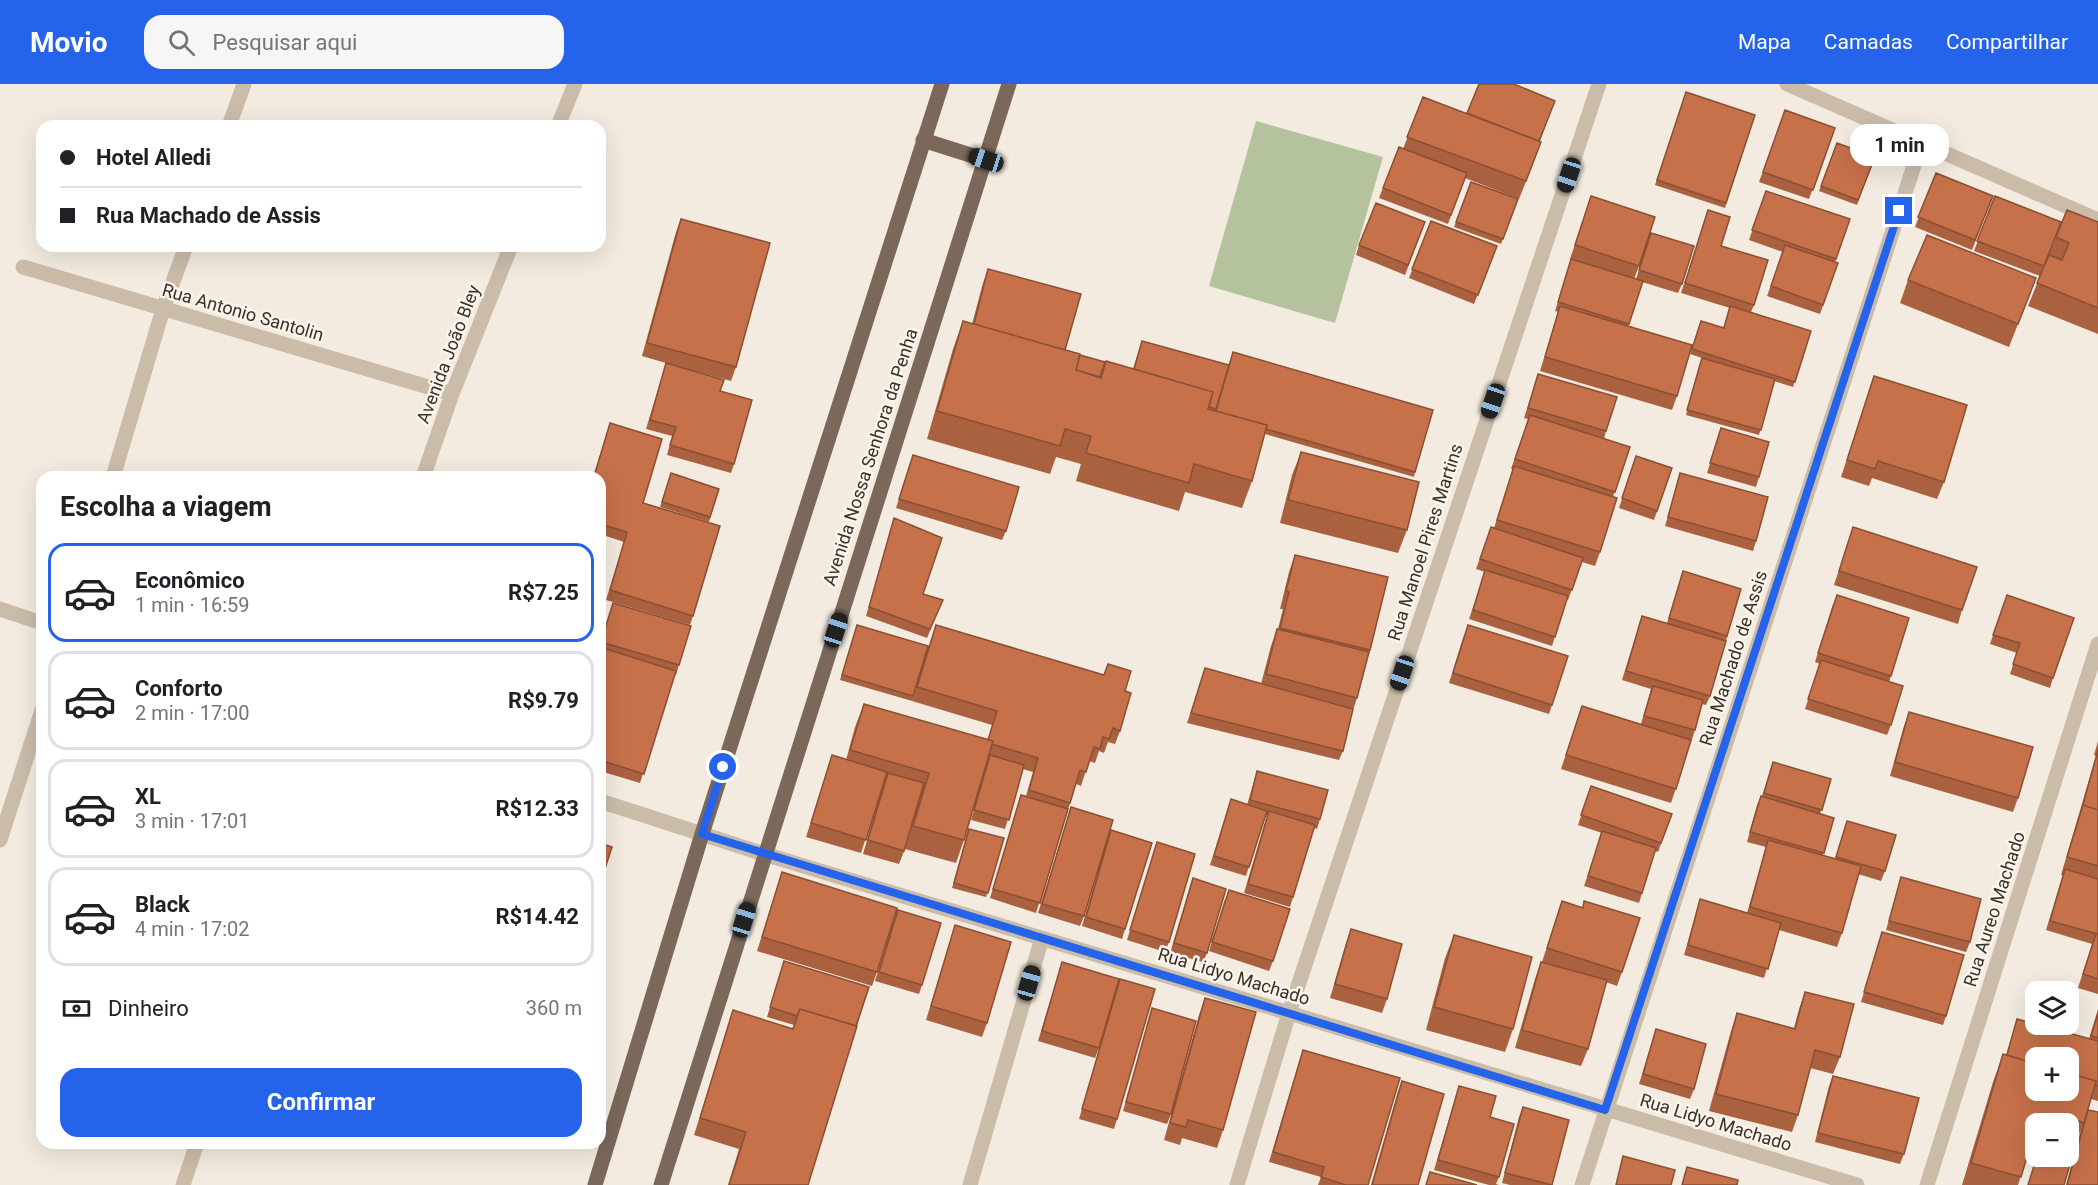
<!DOCTYPE html>
<html lang="pt">
<head>
<meta charset="utf-8">
<style>
	body { margin:0; font-family:Roboto,sans-serif; background:#f6f6f6; color:#202124; height:100vh; display:flex; flex-direction:column; font-size:22px; white-space:nowrap }
	* { box-sizing:border-box; margin:0 }
	p { font-size:20px; color:#757577 }
	.icon { flex:none; width:33px; height:33px; fill:none; stroke:currentColor; stroke-width:2; stroke-linecap:round; stroke-linejoin:round }
	.map { position:relative; flex:1; overflow:hidden }
	.details { position:absolute; left:36px; top:387px; width:570px; height:678px; display:flex; flex-direction:column; background:#fff; border-radius:18px; box-shadow:0 6px 24px #0002 }
	.details>* { flex:none }
	.top-card { position:absolute; left:36px; top:36px; width:570px; height:132px; border-radius:18px; box-shadow:0 6px 24px #0002; display:grid; align-content:center; height:132px; padding:0 24px; background:#fff }
	.buttons { position:absolute; left:2025px; top:897px; display:grid; gap:12px }
	.buttons a { display:grid; place-items:center; width:54px; height:54px; border-radius:12px; background:#fff; box-shadow:0 6px 24px #0002; font-size:30px }
	.end { position:absolute; width:27px; height:27px; margin:-14px; border:8px solid #2563eb; background:#fff; box-shadow:0 0 0 3px #fff }
	.from { border-radius:50% }
	.bubble { position:absolute; height:42px; border-radius:18px; background:#fff; box-shadow:0 6px 24px #0002; font-size:20px; font-weight:700; line-height:42px; text-align:center }
	.car { position:absolute; width:18px; height:36px; margin:-18px -9px; border-radius:8px; box-shadow:0 0 4px 2px #0007; background:linear-gradient(#222 24%,#8ab4d8 0 40%,#222 0 76%,#8ab4d8 0 86%,#222 0) }
	.top-card b { display:flex; align-items:center; gap:21px; height:57px; font-size:22px }
	.top-card b+b { border-top:2px solid #e0e0e0 }
	.top-card i { width:15px; height:15px; background:#202124 }
	ul { padding:0; list-style:none }
	li { display:flex; align-items:center; gap:18px; height:99px; margin:0 12px 9px; padding:0 12px; border:3px solid #e0e0e0; border-radius:18px }
	li div { flex:1 }
	li b { display:block; font-size:22px }
	li em { font-style:normal; font-weight:700 }
	li.current { border-color:#2563eb }
	li>.icon { width:54px; height:54px; stroke-width:1.5 }
	h2 { padding:0 24px; font-size:27px; line-height:72px }
	.pay { display:flex; align-items:center; gap:15px; height:66px; padding:0 24px; font-size:22px }
	.pay p { margin-inline-start:auto }
	.button { display:flex; gap:12px; margin-top:auto; padding:12px 24px }
	.button a { flex:1; height:69px; border-radius:18px; background:#2563eb; color:#fff; font-size:24px; font-weight:700; line-height:69px; text-align:center }
	header { display:flex; align-items:center; gap:36px; box-sizing:border-box; height:84px; padding:0 30px; background:#2563eb; color:#fff }
	header strong { font-size:28px }
	nav { display:flex; gap:33px; margin-inline-start:auto; font-size:21px }
	.search { width:420px; height:54px; background:#f6f6f6; display:flex; align-items:center; gap:15px; box-sizing:border-box; padding:0 21px; border-radius:18px; color:#757577; font-size:22px }
	.map>svg:first-child { display:block }
	.green { fill:#b4c29e }
	.lines { fill:none; stroke-linecap:round; stroke-linejoin:round }
	.minor { stroke:#cbbcaa; stroke-width:15 }
	.primary { stroke:#7b685b; stroke-width:15 }
	.wall { fill:#aa6140 }
	.building { fill:#c6714a; stroke:#8b4f34; stroke-width:1.5 }
	.route { stroke:#2563eb; stroke-width:8 }
	.labels { text-anchor:middle; dominant-baseline:central; stroke-width:5; stroke-linejoin:round; paint-order:stroke }
	.street-label { font-size:18px; fill:#39302a; stroke:#faf4eb }
</style>
</head>
<body>
<header>
<strong>Movio</strong>
<div class="search"><svg class="icon" aria-label="search" viewBox="0 0 24 24"><circle cx="10" cy="10" r="6"/><path d="M15 15l6 6"/></svg>Pesquisar aqui</div>
<nav><a>Mapa</a><a>Camadas</a><a>Compartilhar</a></nav>
</header>
<div class="map">
<svg width="2098" height="1101" viewBox="0 0 2098 1101">
	<rect width="100%" height="100%" fill="#f3ebdf"/>
	<!-- green -->
	<path class="green" d="M1256,37L1383,73L1335,239L1209,202Z"/>
	<g class="lines">
		<!-- minor -->
		<path class="minor" d="M1787,0L2098,136
			M229,42L244,0
			M558,42L575,0
			M23,183L452,310
			M113,393L163,225L186,162
			M423,393L452,310L511,162
			M0,525L42,539
			M600,717L764,770L1857,1101
			M0,756L42,626
			M183,1101L197,1059
			M970,1101L1042,854
			M1237,1101L1289,929L1599,0
			M1582,1101L1921,60
			M1927,1101L2098,560"/>
		<!-- primary -->
		<path class="primary" d="M923,56L986,76
			M595,1101L702,750L942,0
			M661,1101L1009,0"/>
	</g>
	<!-- wall -->
	<path class="wall" d="M1686,8L1755,31L1725,124L1655,101Z
		M1423,13L1467,30H1550L1540,57L1535,75L1519,115L1465,94L1448,140L1379,114L1399,63L1403,65Z
		M1785,26L1835,44L1809,115L1759,98Z
		M1837,59L1875,73L1857,121L1819,107Z
		M1936,89L1993,112L1972,166L1915,143Z
		M1471,98L1518,115L1501,160L1454,143Z
		M1766,107L1850,135L1835,178L1838,179L1820,230L1767,212L1783,168L1749,156Z
		M1591,112L1639,182L1634,195H1636L1651,149L1682,200L1678,209L1642,198L1628,242L1677,312L1672,326L1540,287L1558,228L1555,227L1568,185L1572,176L1570,175Z
		M1995,112L2061,138L2043,184L2056,153L2098,138V250L2028,222L2040,192L1974,167Z
		M1708,126L1721,162L1754,221L1751,228L1811,247L1793,303L1774,297L1759,351L1686,331L1700,279H1717L1690,270L1701,237L1723,244L1730,224L1681,209Z
		M681,135L736,283L731,297L695,287L720,307L734,380L731,389L667,371L672,352L646,345L666,279L642,272L676,148Z
		M1431,137L1497,162L1474,220L1409,194Z
		M1425,138L1405,191L1356,171L1359,161Z
		M988,185L1065,266L1105,278L1133,285L1142,257L1415,388L1414,393L1265,350L1252,397L1242,424L1185,408L1179,427L1076,397L1081,380L1056,373L1050,390L927,355L953,265L963,237L972,240L983,199Z
		M1908,196L2027,217L2009,263L1900,219Z
		M1538,290L1606,347L1604,355L1630,363L1613,413L1600,468L1595,482L1582,478L1568,516L1567,515L1552,562L1469,535L1485,488L1476,485L1491,443L1494,444L1513,385H1511L1528,335L1524,334Z
		M1874,292L1944,398L1937,415L1872,394L1869,402L1841,393Z
		M610,339L643,419L693,532L690,541L606,516L624,458L600,450V393H593Z
		M1721,344L1759,393L1756,403L1707,389Z
		M1301,368L1407,446L1398,469L1280,439L1292,391Z
		M913,371L1006,447L1002,456L896,424Z
		M1636,372L1672,384L1654,436L1619,424Z
		M671,389L719,405L709,438L660,423Z
		M1680,389L1756,457L1753,467L1665,442Z
		M894,434L923,510L943,516L927,554L866,532Z
		M1853,443L1962,526L1958,540L1834,501Z
		M1295,471L1370,566L1357,614L1353,626L1343,667L1339,676L1187,639L1202,594L1261,600L1271,562L1277,545H1278L1283,525H1280L1289,488Z
		M1683,487L1741,505L1710,612L1706,621L1702,620L1695,646L1671,719L1561,685L1582,622L1641,640L1651,605L1622,596L1642,532L1667,539Z
		M2007,511L2053,594L2050,604L2010,590L2017,569L1990,560Z
		M613,519L679,581L676,591H675L640,699L600,687V560Z
		M1833,520L1909,534L1889,598L1891,641L1887,651L1805,625L1820,580L1815,578Z
		M857,541L928,562L912,617L840,596Z
		M936,541L1125,607L1120,647L1115,660L1108,658L1104,669L1099,667L1095,679L1089,677L1081,702L1076,700L1036,829L990,814L1018,720L1021,711L1026,712L1033,688L1023,685L1005,745L971,736L989,675L988,674L964,756L956,779L905,765L899,780L863,770L883,701L861,769L806,753L832,671L846,676L855,643L864,620L988,656L992,641L912,617Z
		M1464,551L1552,621L1549,630L1449,599Z
		M1909,628L2018,714L2013,728L1890,692L1904,642Z
		M2098,657V910L2078,904L2092,860L2046,846L2063,791H2061L2096,672L2094,671Z
		M1773,678L1831,695L1820,730L1834,734L1823,771L1835,775L1847,737L1885,787L1881,797L1858,790L1842,849L1837,863L1779,846L1764,894L1684,871L1700,815L1747,829L1766,763L1747,758L1757,721L1761,712H1762Z
		M1257,687L1320,735L1317,745L1314,744L1290,823L1244,809L1267,731H1265L1246,792L1210,781L1231,715L1247,721Z
		M1591,702L1672,730L1658,768L1655,767L1639,819L1584,802L1602,749L1578,741Z
		M1071,723L1084,832L1080,842L1038,829Z
		M1111,746L1125,845L1122,855L1082,842Z
		M967,750L1004,754L986,813L952,804Z
		M1157,758L1169,858L1165,868L1127,856Z
		M782,788L877,888L872,902L757,867Z
		M1901,793L1970,858L1966,868L1886,846Z
		M1193,794L1207,869L1203,878L1170,869Z
		M1225,815L1273,877L1269,887L1209,867Z
		M1562,817L1582,824L1584,817L1622,888L1617,902L1606,898L1588,965L1581,982L1515,964L1535,895L1541,878H1542Z
		M894,835L922,901L919,910L875,897Z
		M955,841L987,939L982,953L926,936Z
		M1351,845L1387,915L1382,929L1330,914L1346,859Z
		M1882,848L1946,932L1943,941L1861,918Z
		M1454,851L1513,945L1505,968L1426,946L1445,874Z
		M784,877L869,903L808,1101H728L739,1065L694,1051L733,926L792,945L794,941L767,933Z
		M1062,878L1099,964L1095,974L1038,957Z
		M1120,895L1117,1035L1114,1045L1079,1035Z
		M1805,908L1840,973L1833,990L1810,984L1798,1031L1792,1048L1709,1027L1731,947L1737,929L1794,944L1799,925Z
		M1205,914L1223,1046L1217,1064L1182,1054L1180,1061L1164,1056L1199,931Z
		M1152,924L1171,1030L1167,1040L1123,1027Z
		M2098,925V1017L2091,1015L2085,1035L2098,1101H2066L2081,1045L2073,1066L2068,1065V1040H2036V1071L2028,1069L2018,1101H1962L1993,998L2003,970L2006,971L2017,935L2089,955Z
		M1656,945L1694,1005L1690,1015L1639,1000Z
		M1303,966L1368,1101H1318L1321,1093L1269,1078Z
		M1833,992L1904,1070L1900,1080L1815,1058L1829,1002Z
		M1402,997L1418,1101H1371L1398,1007Z
		M1459,1002L1490,1033L1499,1093L1496,1100L1499,1101H1489L1434,1086Z
		M1523,1023L1552,1101H1510L1502,1099L1519,1033Z"/>
	<!-- building -->
	<path class="building" d="M1479,0H1514L1555,17L1539,57L1467,29Z
		M1686,8L1755,31L1726,119L1657,96Z
		M1423,13L1541,58L1526,97L1407,53Z
		M1785,26L1835,44L1813,106L1763,88Z
		M1837,59L1875,73L1858,116L1821,102Z
		M1399,63L1467,89L1451,131L1383,104Z
		M1936,89L1993,112L1975,156L1918,133Z
		M1471,98L1518,115L1503,155L1456,138Z
		M1766,107L1850,135L1836,175L1752,146Z
		M1591,112L1655,133L1639,182L1575,161Z
		M1995,112L2061,138L2044,182L1977,157Z
		M1376,119L1425,138L1408,181L1359,161Z
		M1708,126L1730,133L1721,162L1768,176L1754,221L1685,199Z
		M2067,126L2098,138V224L2037,199L2049,171L2062,176L2069,159L2056,153Z
		M681,135L770,159L736,283L647,259Z
		M1431,137L1497,162L1478,211L1412,185Z
		M1651,149L1694,162L1682,200L1639,186Z
		M1927,151L2036,194L2018,240L1908,196Z
		M1785,161L1838,179L1823,221L1771,202Z
		M1571,175L1643,197L1629,240L1558,218Z
		M988,185L1081,210L1065,266L974,240Z
		M1560,222L1692,261L1677,312L1545,273Z
		M1730,222L1811,247L1795,298L1692,265L1701,237L1724,244Z
		M963,237L1080,270L1076,286L1101,294L1106,277L1213,308L1208,325L1267,341L1252,397L1194,380L1189,399L1086,369L1091,352L1065,345L1060,362L937,327Z
		M1142,257L1229,281L1216,325L1209,323L1213,308L1134,285Z
		M1233,268L1433,326L1415,388L1266,345L1267,341L1216,327Z
		M1080,271L1105,278L1100,293L1076,286Z
		M1702,274L1775,295L1761,346L1687,326Z
		M666,279L724,296L720,307L752,316L734,380L670,361L676,343L650,336Z
		M1538,290L1617,313L1606,347L1528,324Z
		M1874,292L1967,321L1944,398L1878,377L1875,385L1847,376Z
		M1530,331L1630,363L1615,408L1515,375Z
		M610,339L662,355L643,419L720,442L693,532L610,506L627,448L600,440V393H594Z
		M1721,344L1769,358L1759,393L1710,379Z
		M1301,368L1419,398L1407,446L1288,416Z
		M913,371L1019,403L1006,447L899,415Z
		M1636,372L1672,384L1657,427L1622,414Z
		M1514,382L1617,414L1600,468L1497,436Z
		M671,389L719,405L710,433L662,418Z
		M1680,389L1768,413L1756,457L1668,433Z
		M894,434L942,454L923,510L943,516L930,545L869,523Z
		M1491,443L1583,474L1572,506L1480,475Z
		M1853,443L1977,483L1962,526L1839,487Z
		M1295,471L1388,493L1370,566L1280,544L1289,508L1286,507Z
		M1485,486L1568,512L1555,553L1473,526Z
		M1683,487L1741,505L1727,552L1669,534Z
		M1837,511L1909,534L1891,592L1818,569Z
		M2007,511L2074,534L2053,594L2013,580L2020,559L1993,551Z
		M613,519L691,542L679,581L601,558Z
		M1642,532L1726,557L1710,612L1626,587Z
		M857,541L928,562L913,612L842,591Z
		M936,541L1104,591L1108,580L1131,587L1125,607L1131,609L1120,647L1113,644L1109,655L1103,653L1100,665L1094,663L1086,688L1080,686L1070,719L1029,706L1038,674L992,660L993,657L988,656L997,627L917,603Z
		M1468,541L1568,572L1552,621L1453,589Z
		M1277,545L1369,568L1357,614L1266,590Z
		M600,563L676,587L644,690L600,676Z
		M1821,576L1903,602L1891,641L1808,615Z
		M1205,584L1353,625L1343,667L1191,629Z
		M1653,602L1703,616L1695,646L1644,632Z
		M864,620L993,657L964,756L913,742L929,689L850,666Z
		M1582,622L1691,656L1676,705L1566,671Z
		M1909,628L2033,663L2018,714L1895,678Z
		M2098,666V726L2083,721L2082,724Z
		M832,671L887,688L866,756L811,739Z
		M990,671L1024,681L1009,736L974,726Z
		M1773,678L1831,695L1822,726L1764,709Z
		M1257,687L1328,706L1320,735L1250,716Z
		M888,689L924,699L904,767L868,756Z
		M1591,702L1672,730L1661,759L1581,731Z
		M1021,711L1068,725L1040,819L993,805Z
		M1761,712L1834,734L1824,769L1750,748Z
		M1231,715L1267,727L1249,783L1214,772Z
		M2083,721L2098,726V782L2067,773Z
		M1071,723L1113,736L1084,832L1042,820Z
		M1269,727L1315,741L1293,813L1248,800Z
		M1847,737L1896,751L1885,787L1836,773Z
		M969,745L1004,754L988,809L954,799Z
		M1111,746L1152,759L1125,845L1086,833Z
		M1602,747L1656,764L1642,809L1588,792Z
		M1768,756L1861,782L1842,849L1750,823Z
		M1157,758L1195,770L1169,858L1130,846Z
		M600,759L612,763L600,800Z
		M2065,785L2098,795V850L2050,837Z
		M782,788L897,824L877,888L762,853Z
		M1901,793L1981,815L1970,858L1889,837Z
		M1193,794L1226,805L1207,869L1174,859Z
		M1229,806L1290,825L1273,877L1212,858Z
		M1700,815L1781,839L1768,885L1688,861Z
		M1562,817L1583,824L1584,817L1640,834L1622,888L1547,864Z
		M898,826L941,839L922,901L879,888Z
		M955,841L1011,858L987,939L931,922Z
		M1351,845L1402,860L1387,915L1335,900Z
		M1882,848L1964,871L1946,932L1864,908Z
		M2096,850H2098V895L2083,890Z
		M1454,851L1532,873L1513,945L1434,923Z
		M784,877L869,903L856,942L800,925L797,932L770,923Z
		M1062,878L1119,895L1099,964L1042,947Z
		M1541,878L1607,896L1588,965L1522,946Z
		M1120,895L1155,905L1117,1035L1082,1025Z
		M1805,908L1854,920L1840,973L1815,966L1798,1031L1716,1010L1737,929L1795,945Z
		M1205,914L1256,928L1223,1046L1188,1036L1186,1043L1170,1039Z
		M1152,924L1196,937L1171,1030L1126,1018Z
		M800,925L857,942L808,1101H729L746,1048L700,1034L733,926L793,945Z
		M2098,929V954L2091,952Z
		M2017,935L2098,957V1002L2095,1001L2096,997L2068,989V974H2036V980L2007,971Z
		M1656,945L1706,960L1694,1005L1643,990Z
		M1303,966L1400,994L1368,1101H1346L1321,1093L1324,1083L1273,1068Z
		M2003,970L2036,980V1006H2068V989L2096,997L2084,1039L2067,1033L2065,1040H2036V1043L2021,1093L1971,1079Z
		M1833,992L1919,1014L1904,1070L1818,1049Z
		M1402,997L1444,1010L1418,1101H1372Z
		M1459,1002L1496,1012L1490,1033L1514,1040L1499,1093L1438,1076Z
		M1523,1023L1569,1036L1552,1101L1505,1089Z
		M2088,1026L2098,1028V1101H2067Z
		M2068,1069L2073,1070L2064,1101H2028L2037,1072H2068Z
		M1623,1072L1675,1086L1671,1101H1616Z
		M1687,1083L1738,1096L1737,1101H1682Z
		M1430,1088L1477,1101H1426Z"/>
	<g class="lines">
		<!-- route -->
		<path class="route" d="M723,683L702,750L1605,1026L1899,127"/>
	</g>
	<g class="labels">
		<!-- street labels -->
		<g class="street-label">
			<text transform="translate(243 228) rotate(16)">Rua Antonio Santolin</text>
			<text transform="translate(448 270) rotate(-69)">Avenida João Bley</text>
			<text transform="translate(870 373) rotate(-72)">Avenida Nossa Senhora da Penha</text>
			<text transform="translate(1425 458) rotate(-72)">Rua Manoel Pires Martins</text>
			<text transform="translate(1733 574) rotate(-72)">Rua Machado de Assis</text>
			<text transform="translate(1994 825) rotate(-72)">Rua Aureo Machado</text>
			<text transform="translate(1234 892) rotate(17)">Rua Lidyo Machado</text>
			<text transform="translate(1716 1038) rotate(17)">Rua Lidyo Machado</text>
		</g>
	</g>
</svg>
<div class="buttons">
<a><svg class="icon" aria-label="layers" viewBox="0 0 24 24"><path d="M12 4l9 5-9 5-9-5zM3 14l9 5 9-5"/></svg></a>
<a>+</a>
<a>−</a>
</div>
<i class="end from" style="left:723px;top:683px"></i>
<i class="end" style="left:1899px;top:127px"></i>
<div class="bubble" style="left:1850px;top:40px;width:99px">1 min</div>
<i class="car" style="left:986px;top:76px;rotate:288deg"></i>
<i class="car" style="left:1569px;top:91px;rotate:198deg"></i>
<i class="car" style="left:1493px;top:317px;rotate:199deg"></i>
<i class="car" style="left:836px;top:546px;rotate:18deg"></i>
<i class="car" style="left:1402px;top:589px;rotate:198deg"></i>
<i class="car" style="left:744px;top:836px;rotate:17deg"></i>
<i class="car" style="left:1029px;top:899px;rotate:16deg"></i>
<div class="top-card">
<b><i class="from"></i>Hotel Alledi</b>
<b><i></i>Rua Machado de Assis</b>
</div>
<section class="details">
<h2>Escolha a viagem</h2>
<ul>
<li class="current"><svg class="icon" aria-label="car" viewBox="0 0 24 24"><path d="M5 17H2v-5l4-1 3-4h7l3 4 3 1v5h-3M9 17h6M6 11h13"/><circle cx="7" cy="17" r="2"/><circle cx="17" cy="17" r="2"/></svg><div><b>Econômico</b><p>1 min · 16:59</p></div><em>R$7.25</em></li>
<li><svg class="icon" aria-label="car" viewBox="0 0 24 24"><path d="M5 17H2v-5l4-1 3-4h7l3 4 3 1v5h-3M9 17h6M6 11h13"/><circle cx="7" cy="17" r="2"/><circle cx="17" cy="17" r="2"/></svg><div><b>Conforto</b><p>2 min · 17:00</p></div><em>R$9.79</em></li>
<li><svg class="icon" aria-label="car" viewBox="0 0 24 24"><path d="M5 17H2v-5l4-1 3-4h7l3 4 3 1v5h-3M9 17h6M6 11h13"/><circle cx="7" cy="17" r="2"/><circle cx="17" cy="17" r="2"/></svg><div><b>XL</b><p>3 min · 17:01</p></div><em>R$12.33</em></li>
<li><svg class="icon" aria-label="car" viewBox="0 0 24 24"><path d="M5 17H2v-5l4-1 3-4h7l3 4 3 1v5h-3M9 17h6M6 11h13"/><circle cx="7" cy="17" r="2"/><circle cx="17" cy="17" r="2"/></svg><div><b>Black</b><p>4 min · 17:02</p></div><em>R$14.42</em></li>
</ul>
<div class="pay"><svg class="icon" aria-label="cash" viewBox="0 0 24 24"><path d="M3 7h18v10H3z"/><circle cx="12" cy="12" r="2"/></svg>Dinheiro<p>360 m</p></div>
<div class="button"><a>Confirmar</a></div>
</section>
</div>
</body>
</html>
